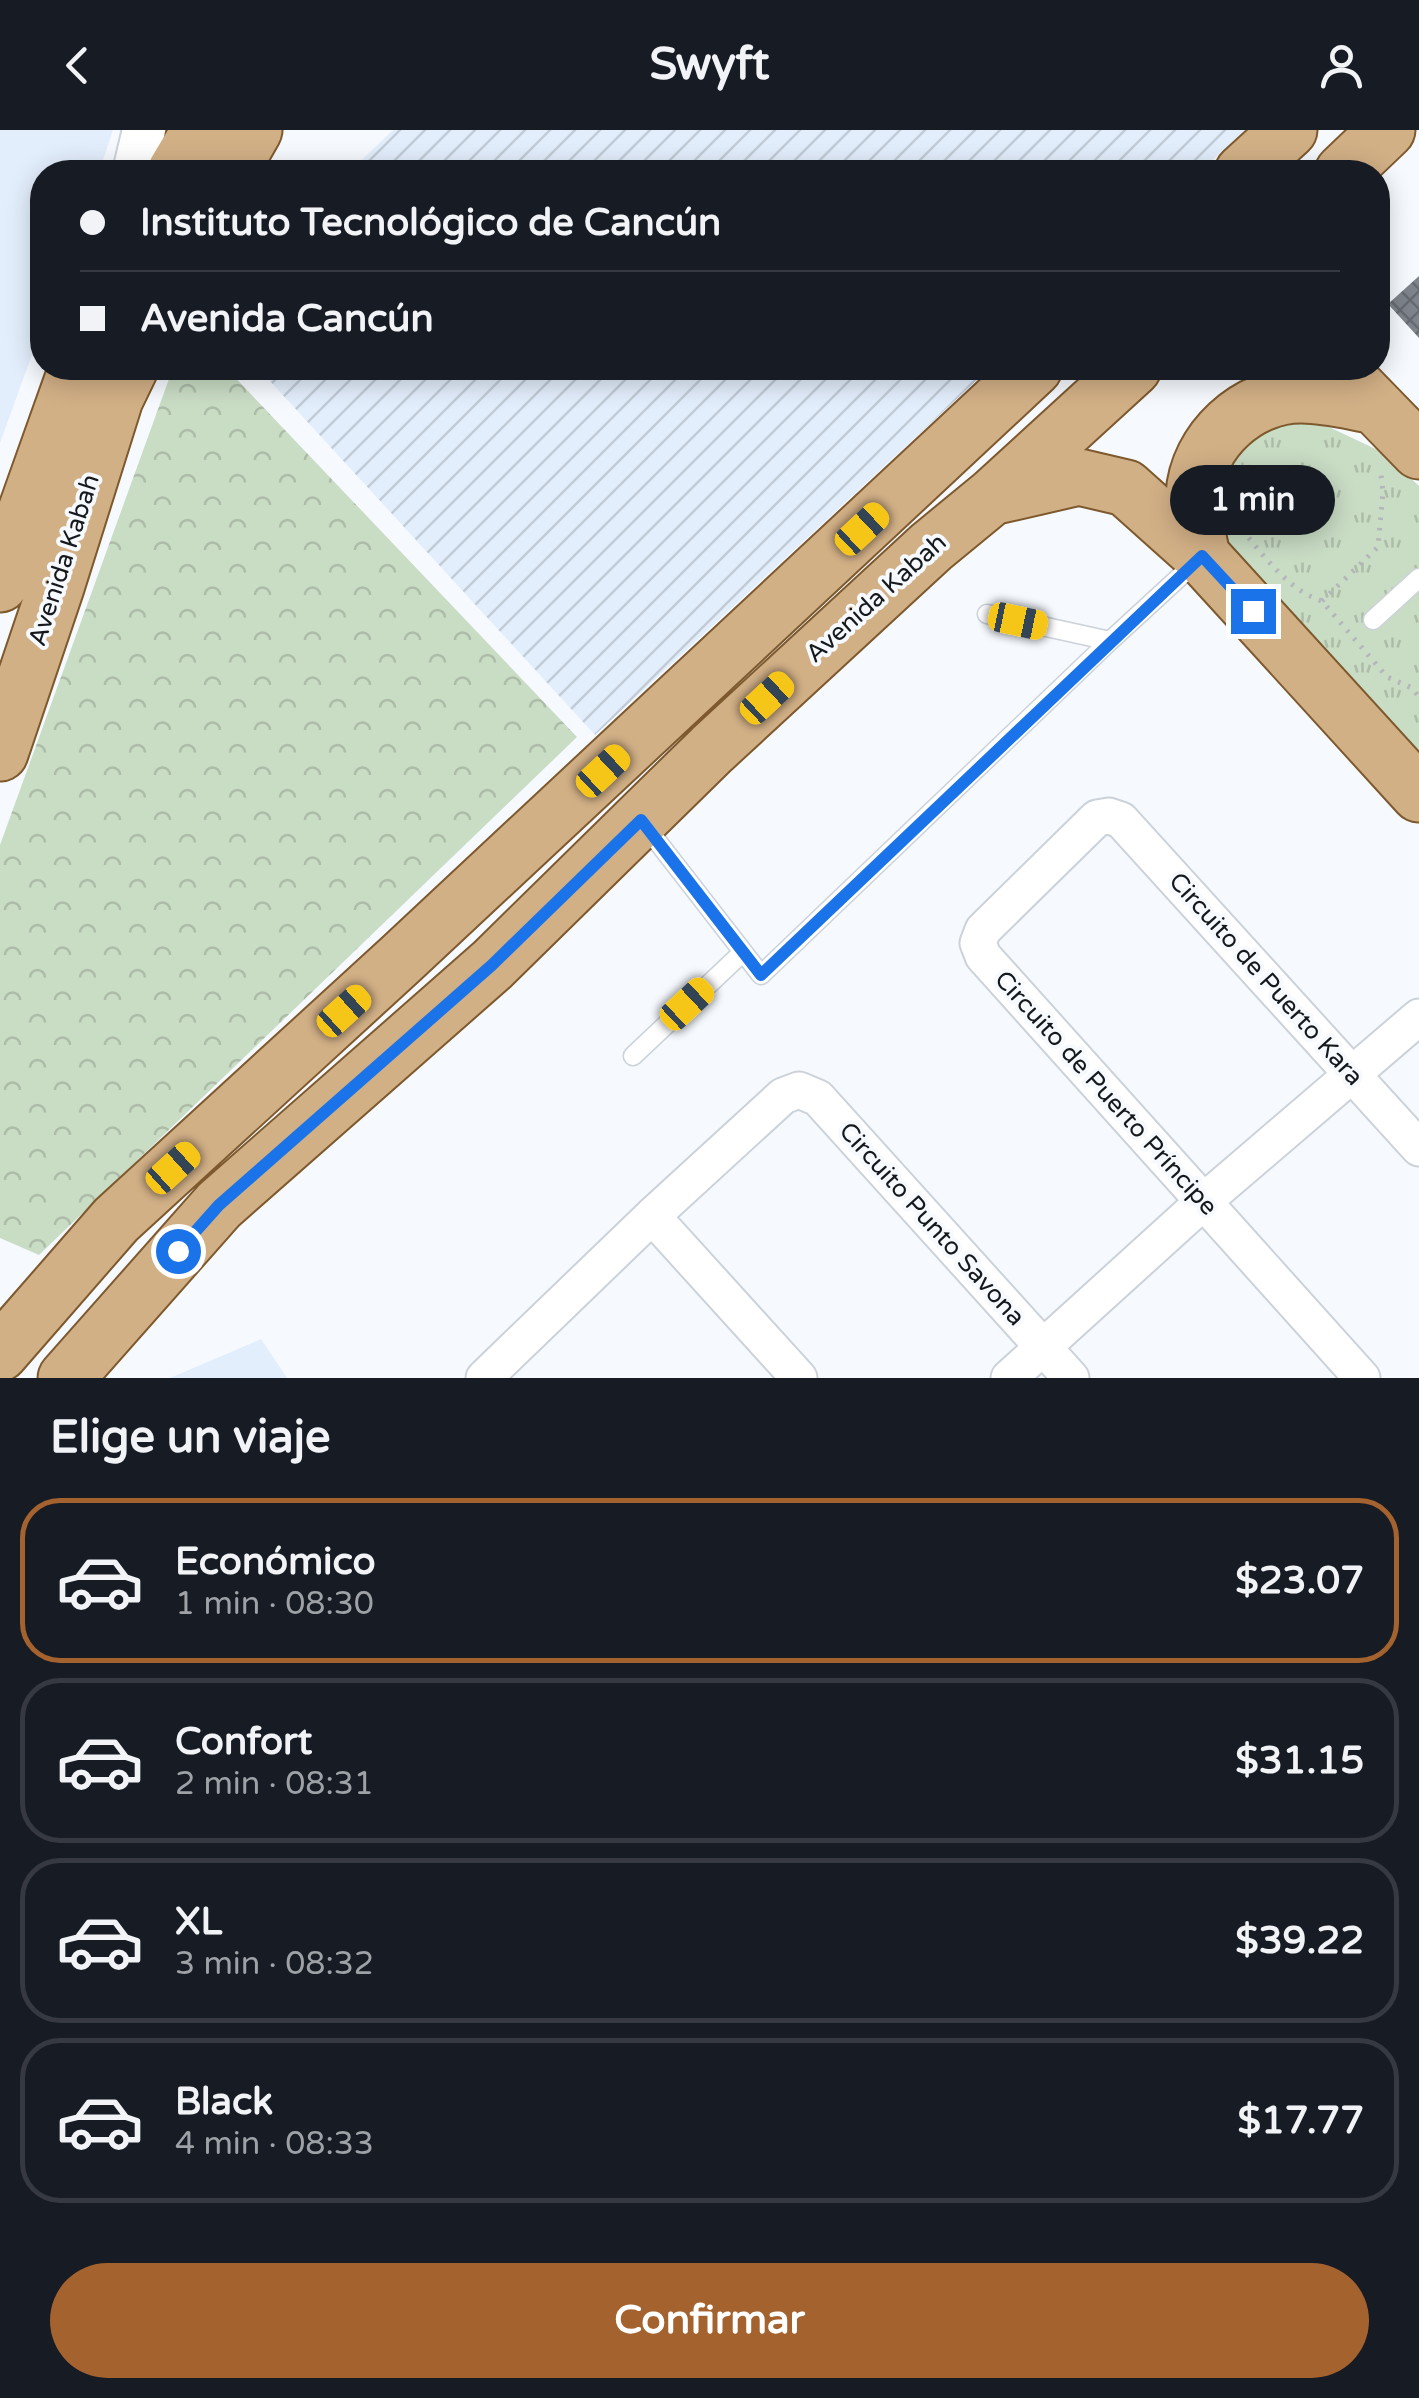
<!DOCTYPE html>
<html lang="es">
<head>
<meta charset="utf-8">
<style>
	body { margin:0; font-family:"Varela Round",sans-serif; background:#20242c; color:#f1f3f6; height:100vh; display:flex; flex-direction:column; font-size:38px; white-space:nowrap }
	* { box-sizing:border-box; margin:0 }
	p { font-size:32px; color:#9ea1a6 }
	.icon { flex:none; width:55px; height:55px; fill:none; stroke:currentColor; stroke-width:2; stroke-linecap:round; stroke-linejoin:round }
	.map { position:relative; height:1248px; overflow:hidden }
	.details { display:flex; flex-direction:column; background:#171b24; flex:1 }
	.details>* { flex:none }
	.hud { position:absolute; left:30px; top:30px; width:1360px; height:220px; border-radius:40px; box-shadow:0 5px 25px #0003; display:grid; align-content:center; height:220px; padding:0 50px; background:#171b24 }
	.end { position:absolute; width:45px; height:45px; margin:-22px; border:12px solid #1a73e8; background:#fff; box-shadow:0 0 0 5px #fff }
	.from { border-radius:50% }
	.bubble { position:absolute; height:70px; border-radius:35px; background:#171b24; box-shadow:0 5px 25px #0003; font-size:32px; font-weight:700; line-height:70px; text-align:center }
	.car { position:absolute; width:30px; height:60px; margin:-30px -15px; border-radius:12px; box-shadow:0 0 8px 2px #0007; background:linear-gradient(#f5c518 24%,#345 0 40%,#f5c518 0 76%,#345 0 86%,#f5c518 0) }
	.hud b { display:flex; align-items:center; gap:35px; height:95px; font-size:38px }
	.hud b+b { border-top:2px solid #363941 }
	.hud i { width:25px; height:25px; background:#f1f3f6 }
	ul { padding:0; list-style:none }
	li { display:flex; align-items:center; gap:30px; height:165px; margin:0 20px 15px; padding:0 30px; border:5px solid #363941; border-radius:40px }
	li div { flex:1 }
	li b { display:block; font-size:38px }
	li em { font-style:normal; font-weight:700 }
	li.active { border-color:#a4622f }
	li>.icon { width:90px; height:90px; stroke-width:1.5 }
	h2 { padding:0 50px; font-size:45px; line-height:120px }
	.primary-button { display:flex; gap:20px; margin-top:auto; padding:20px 50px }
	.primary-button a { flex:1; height:115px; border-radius:60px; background:#a4622f; color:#fff; font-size:40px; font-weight:700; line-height:115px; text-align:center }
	header { display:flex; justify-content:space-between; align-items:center; height:130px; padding:0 50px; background:#171b24; font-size:45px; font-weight:700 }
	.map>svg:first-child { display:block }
	.built { fill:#e3eefc }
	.industrial { fill:url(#industrial-furrows) }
	.forest { fill:url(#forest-crowns) }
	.park { fill:url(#park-tufts) }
	.building { fill:url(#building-cross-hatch) }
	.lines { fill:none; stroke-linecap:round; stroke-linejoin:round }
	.service-casing { stroke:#ccd2da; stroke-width:21 }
	.minor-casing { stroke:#ccd2da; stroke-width:39 }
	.tertiary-casing { stroke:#ccd2da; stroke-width:46 }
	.primary-casing { stroke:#7d592d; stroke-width:59 }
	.path { stroke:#b3b6ba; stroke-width:5; stroke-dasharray:2.5 8; stroke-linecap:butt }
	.service { stroke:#fff; stroke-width:18 }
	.minor { stroke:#fff; stroke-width:35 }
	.tertiary { stroke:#fff; stroke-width:42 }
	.primary { stroke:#d2b086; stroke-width:55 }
	.route { stroke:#1a73e8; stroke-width:12 }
	.labels { text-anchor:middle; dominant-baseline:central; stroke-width:8; stroke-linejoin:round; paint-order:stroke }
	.street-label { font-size:25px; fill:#16191b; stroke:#f6faff }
</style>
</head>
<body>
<header><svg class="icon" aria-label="back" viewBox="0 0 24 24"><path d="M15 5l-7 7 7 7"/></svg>Swyft<svg class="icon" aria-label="person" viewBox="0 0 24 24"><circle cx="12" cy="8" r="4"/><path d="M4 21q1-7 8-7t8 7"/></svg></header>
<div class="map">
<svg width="1419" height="1248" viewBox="0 0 1419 1248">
	<defs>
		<pattern id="industrial-furrows" width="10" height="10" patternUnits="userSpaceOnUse" patternTransform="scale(2.5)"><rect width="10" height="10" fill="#e3eefc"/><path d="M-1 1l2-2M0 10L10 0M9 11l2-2" fill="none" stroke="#c2ccd7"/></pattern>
		<pattern id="forest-crowns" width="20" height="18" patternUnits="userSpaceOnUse" patternTransform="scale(2.5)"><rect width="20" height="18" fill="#c9dcc4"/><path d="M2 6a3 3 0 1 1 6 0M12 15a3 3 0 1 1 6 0" fill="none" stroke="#acbca8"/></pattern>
		<pattern id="park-tufts" width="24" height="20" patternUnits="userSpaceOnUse" patternTransform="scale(2.5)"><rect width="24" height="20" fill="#c9dcc4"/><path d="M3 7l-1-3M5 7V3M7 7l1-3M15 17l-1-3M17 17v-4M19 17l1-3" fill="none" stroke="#acbca8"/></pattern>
		<pattern id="building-cross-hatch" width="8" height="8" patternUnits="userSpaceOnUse" patternTransform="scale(2.5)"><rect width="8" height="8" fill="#7e848b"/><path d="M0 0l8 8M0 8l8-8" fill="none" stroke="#666b71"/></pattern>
	</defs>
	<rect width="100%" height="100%" fill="#f6faff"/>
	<!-- built -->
	<path class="built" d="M0,0H113L99,42H42V197L0,313Z
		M261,1209L287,1248H170Z"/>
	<!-- industrial -->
	<path class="industrial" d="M393,0H1245L1199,42H349Z
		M258,238H990L595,605Z"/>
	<!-- forest -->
	<path class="forest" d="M173,238H226L577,607L39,1125L0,1108V715Z"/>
	<!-- park -->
	<path class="park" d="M1272,270L1384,323L1419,356V660L1202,426L1209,320Z"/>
	<!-- building -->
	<path class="building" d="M1419,146V208L1388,174Z"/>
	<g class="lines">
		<defs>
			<path id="service" d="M987,484L1110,511L1197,431
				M1373,490L1419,448
				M643,693L761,845L1110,511
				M633,926L742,823"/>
			<path id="minor" d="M652,1086L799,1248
				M484,1248L652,1086L783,966L799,960L818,968L1071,1248
				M1009,1248L1203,1072L1419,887
				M1362,1248L983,826L978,813L983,800L1097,688L1109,686L1121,690L1419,1018"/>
			<path id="tertiary" d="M134,42L144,0"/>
			<path id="primary" d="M175,42L200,0
				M230,42L254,0
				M1243,42L1289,0
				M1343,42L1387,0
				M1348,248L1419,321
				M996,366L1079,347L1126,358L1202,426L1419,664
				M1202,426C1198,406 1192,385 1194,365C1197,311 1248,264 1302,265C1325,265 1349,271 1371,275
				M0,454L77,238
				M0,623L56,457L115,269L130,238
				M0,1223L116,1090L401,829L1034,238
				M66,1248L219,1075L492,835L712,619L931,417L993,366L1133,238"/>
		</defs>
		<!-- service casing -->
		<use href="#service" class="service-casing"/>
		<!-- minor casing -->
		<use href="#minor" class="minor-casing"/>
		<!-- tertiary casing -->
		<use href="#tertiary" class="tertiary-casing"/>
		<!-- primary casing -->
		<use href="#primary" class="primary-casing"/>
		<!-- path -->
		<path class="path" d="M1242,400C1265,427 1288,460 1322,471L1387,547L1412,558L1419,567
			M1322,471L1378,417L1383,362L1381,345"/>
		<!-- service -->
		<use href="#service" class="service"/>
		<!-- minor -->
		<use href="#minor" class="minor"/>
		<!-- tertiary -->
		<use href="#tertiary" class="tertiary"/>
		<!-- primary -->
		<use href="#primary" class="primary"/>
	</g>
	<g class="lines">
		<!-- route -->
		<path class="route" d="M178,1121L219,1075L492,835L641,690L761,845L1202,426L1253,481"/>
	</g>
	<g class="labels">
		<!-- street labels -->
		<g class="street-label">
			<text transform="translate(64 430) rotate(-72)">Avenida Kabah</text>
			<text transform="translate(876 468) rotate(-42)">Avenida Kabah</text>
			<text transform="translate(1266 849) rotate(48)">Circuito de Puerto Kara</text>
			<text transform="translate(1106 963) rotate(48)">Circuito de Puerto Príncipe</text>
			<text transform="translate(932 1094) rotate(48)">Circuito Punto Savona</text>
		</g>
	</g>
</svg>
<i class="end from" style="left:178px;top:1121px"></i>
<i class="end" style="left:1253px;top:481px"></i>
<div class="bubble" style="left:1170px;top:335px;width:165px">1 min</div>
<i class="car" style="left:862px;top:399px;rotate:47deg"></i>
<i class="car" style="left:1018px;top:491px;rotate:102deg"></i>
<i class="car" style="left:767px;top:568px;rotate:47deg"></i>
<i class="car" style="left:603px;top:641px;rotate:47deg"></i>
<i class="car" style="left:687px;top:874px;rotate:47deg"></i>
<i class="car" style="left:344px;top:881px;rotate:48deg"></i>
<i class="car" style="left:173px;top:1038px;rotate:48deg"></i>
<div class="hud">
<b><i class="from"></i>Instituto Tecnológico de Cancún</b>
<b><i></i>Avenida Cancún</b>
</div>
</div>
<section class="details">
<h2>Elige un viaje</h2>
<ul>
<li class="active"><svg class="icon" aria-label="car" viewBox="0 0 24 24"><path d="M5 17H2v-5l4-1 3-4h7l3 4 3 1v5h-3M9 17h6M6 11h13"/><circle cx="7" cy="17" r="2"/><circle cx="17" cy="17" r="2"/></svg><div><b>Económico</b><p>1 min · 08:30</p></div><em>$23.07</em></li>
<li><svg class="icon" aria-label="car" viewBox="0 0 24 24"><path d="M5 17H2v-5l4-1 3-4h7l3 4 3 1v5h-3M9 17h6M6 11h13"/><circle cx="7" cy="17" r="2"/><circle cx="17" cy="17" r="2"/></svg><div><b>Confort</b><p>2 min · 08:31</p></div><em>$31.15</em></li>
<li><svg class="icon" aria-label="car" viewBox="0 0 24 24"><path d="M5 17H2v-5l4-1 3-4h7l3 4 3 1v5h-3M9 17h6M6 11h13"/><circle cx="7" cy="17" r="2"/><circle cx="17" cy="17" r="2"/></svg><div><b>XL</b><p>3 min · 08:32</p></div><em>$39.22</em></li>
<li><svg class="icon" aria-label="car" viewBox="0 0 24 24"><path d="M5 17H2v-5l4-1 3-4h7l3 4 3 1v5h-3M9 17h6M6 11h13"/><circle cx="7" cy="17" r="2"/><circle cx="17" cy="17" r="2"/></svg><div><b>Black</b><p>4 min · 08:33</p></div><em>$17.77</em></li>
</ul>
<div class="primary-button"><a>Confirmar</a></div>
</section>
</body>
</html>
